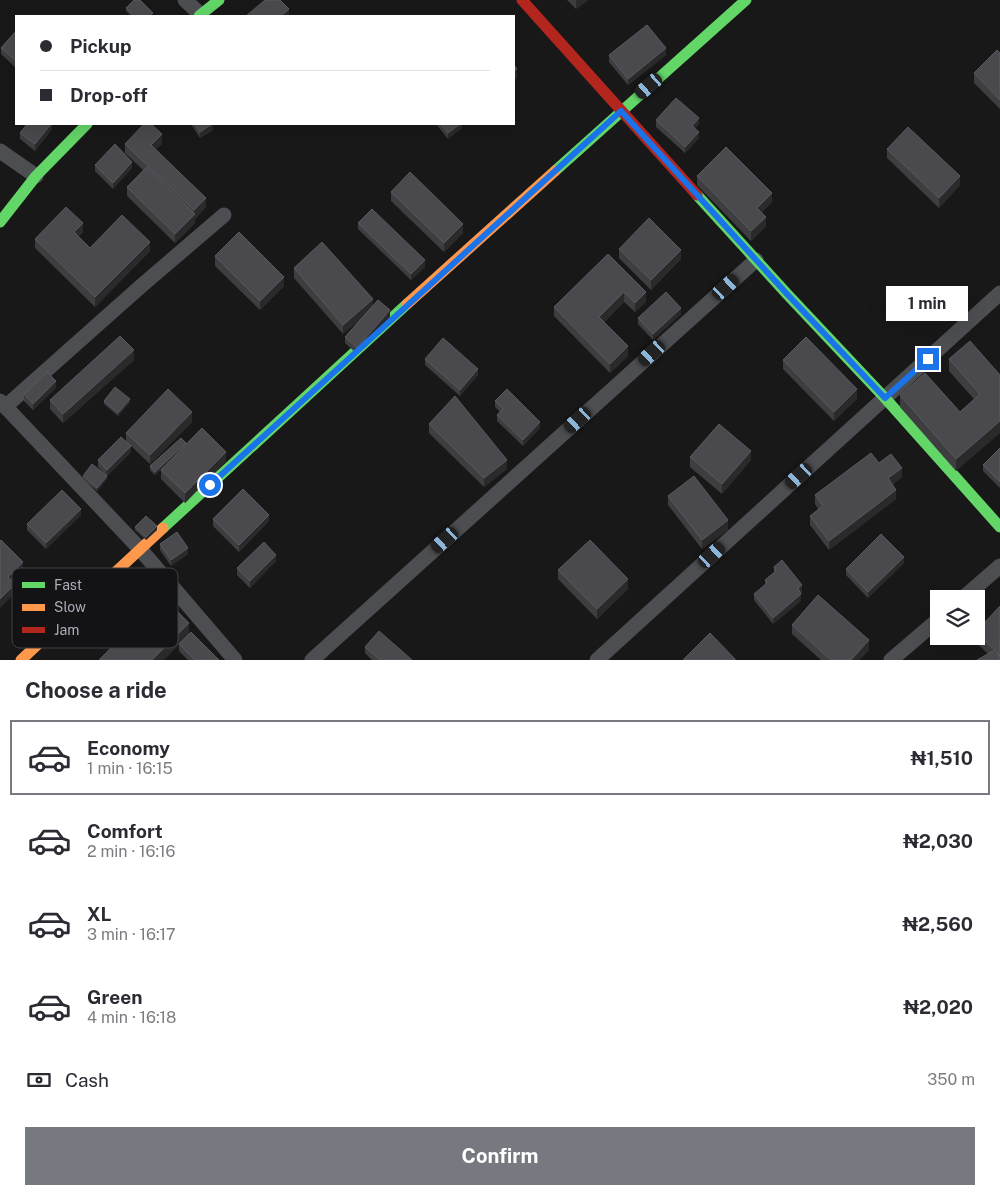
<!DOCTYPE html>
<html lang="en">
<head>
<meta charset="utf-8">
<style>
	body { margin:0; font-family:"Public Sans",sans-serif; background:#f7f7f7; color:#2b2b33; height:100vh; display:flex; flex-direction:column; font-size:19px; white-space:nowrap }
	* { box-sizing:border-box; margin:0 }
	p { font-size:16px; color:#7c7c81 }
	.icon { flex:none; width:28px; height:28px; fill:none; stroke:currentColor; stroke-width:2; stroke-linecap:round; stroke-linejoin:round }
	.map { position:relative; height:660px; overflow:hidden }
	.details { display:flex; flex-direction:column; background:#fff; flex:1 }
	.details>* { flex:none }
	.guide { position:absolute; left:15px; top:15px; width:500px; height:110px; border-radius:0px; box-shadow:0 5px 20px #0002; display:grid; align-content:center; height:110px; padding:0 25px; background:#fff }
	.tools { position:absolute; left:930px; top:590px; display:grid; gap:10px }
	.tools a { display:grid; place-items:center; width:55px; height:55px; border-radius:0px; background:#fff; box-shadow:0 5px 20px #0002; font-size:25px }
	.end { position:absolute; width:22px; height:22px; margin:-11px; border:6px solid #1a73e8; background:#fff; box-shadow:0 0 0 2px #fff }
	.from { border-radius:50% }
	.bubble { position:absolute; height:35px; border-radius:0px; background:#fff; box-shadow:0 5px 20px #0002; font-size:16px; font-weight:700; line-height:35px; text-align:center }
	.car { position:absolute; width:15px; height:30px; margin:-15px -8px; border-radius:6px; box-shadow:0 0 4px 1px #0007; background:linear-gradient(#222 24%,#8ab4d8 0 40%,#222 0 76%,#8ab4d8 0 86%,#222 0) }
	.guide b { display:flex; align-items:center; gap:18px; height:48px; font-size:19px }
	.guide b+b { border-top:1px solid #e1e1e2 }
	.guide i { width:12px; height:12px; background:#2b2b33 }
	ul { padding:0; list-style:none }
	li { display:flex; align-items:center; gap:15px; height:75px; margin:0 10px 8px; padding:0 15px; border:2px solid transparent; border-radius:0px }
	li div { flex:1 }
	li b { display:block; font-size:19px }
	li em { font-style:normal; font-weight:700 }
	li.on { border-color:#777981 }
	li>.icon { width:45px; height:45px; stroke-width:1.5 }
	h2 { padding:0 25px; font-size:22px; line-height:60px }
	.pay { display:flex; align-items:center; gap:12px; height:55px; padding:0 25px; font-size:19px }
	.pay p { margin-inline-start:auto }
	.cta { display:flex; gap:10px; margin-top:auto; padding:10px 25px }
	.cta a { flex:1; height:58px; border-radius:0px; background:#777981; color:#fff; font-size:20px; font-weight:700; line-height:58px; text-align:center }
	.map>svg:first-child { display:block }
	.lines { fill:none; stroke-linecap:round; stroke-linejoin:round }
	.street { stroke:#4d4e51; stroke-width:15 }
	.fast { stroke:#63d668; stroke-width:11 }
	.slow { stroke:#ff974d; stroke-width:11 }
	.jam { stroke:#b3261e; stroke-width:11 }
	.wall { fill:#3e3e41 }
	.shaded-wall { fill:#2a2a2b }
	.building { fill:#4a4a4e; stroke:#595a5f }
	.route { stroke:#1a73e8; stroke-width:6 }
	.key { fill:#131214; stroke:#404046; stroke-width:1 }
	.key-label { font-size:14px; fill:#aaadb9 }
</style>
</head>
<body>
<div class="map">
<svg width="1000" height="660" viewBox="0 0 1000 660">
	<rect width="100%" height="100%" fill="#181818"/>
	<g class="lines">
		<!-- street -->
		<path class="street" d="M185,0L201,15
			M0,151L36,176
			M0,401L140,549L235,660
			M5,407L140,287L224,215
			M962,599L1000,566
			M312,660L756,260
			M597,660L1000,293
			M891,660L939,619"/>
		<!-- fast -->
		<path class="fast" d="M199,16L219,0
			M555,171L746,0
			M697,195L787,294L885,398L1000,527
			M0,222L36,176L87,124
			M163,528L407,304"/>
		<!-- slow -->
		<path class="slow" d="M407,304L555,171
			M21,660L163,528"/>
		<!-- jam -->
		<path class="jam" d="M522,0L697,195"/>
	</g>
	<!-- wall -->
	<path class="wall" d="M567,0H588L576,9Z
		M126,8L153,16H131L126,11Z
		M16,31V68L1,54V48Z
		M1000,53V109L974,83V73Z
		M609,55H666L628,85L609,62Z
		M656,120L699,124L695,128L699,138L685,153L656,127Z
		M52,124V129L35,151L20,139V133Z
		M191,124H213V130L200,138Z
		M436,124H462V128L448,139Z
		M125,144H162L156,149L206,207L195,219V223L175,243L127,196V187L143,170L125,153Z
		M887,149L960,185L939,208L887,158Z
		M95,165L132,168L113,189L95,171Z
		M697,176L772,202L762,212L766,226L751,241L697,185Z
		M391,192L463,233L444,252L391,201Z
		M358,223L425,267L411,280L358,229Z
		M83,232L78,237L90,248L150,251L95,307L35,248V239Z
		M619,249L681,259L651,290L619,258Z
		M608,254L646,302L635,312L624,302L604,322L628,356L610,373L554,316V307Z
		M215,256L284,286L260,310L215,266Z
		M294,268L373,305L390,317L357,354L345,343V337L361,318L343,334L294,278Z
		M681,314L653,340L638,324V318Z
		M425,359L478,375L460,396L425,365Z
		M949,359L1000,375L956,471L900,407V395L960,412L974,399L949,371Z
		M134,360L63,423L50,409V400Z
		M783,360L857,399L834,421L783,369Z
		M56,388L33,410L24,401V394Z
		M104,401L130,402L118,416L104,404Z
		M495,401L540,428L523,446L497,421V415L500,412L495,407Z
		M192,422L150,464L131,446V452L107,476V479L97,491L83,479V476L106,475L98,467V460L126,442V433Z
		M429,424L507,469L484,487L429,433Z
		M186,443L226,461L185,503L161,479V470L155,475L150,470V466Z
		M1000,448V488L983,471V465Z
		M690,457L751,460L722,494L690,467Z
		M879,463L902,477L893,484L896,499L829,550L810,525V516L818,509L815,504V495Z
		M668,496L728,530L702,549L668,505Z
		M81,515L46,549L27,530V524Z
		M213,519L269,521L239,552L213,526Z
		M135,527L157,530L146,540L135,530Z
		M160,544L188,554L171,566L160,550Z
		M276,561L250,588L237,575V568Z
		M904,563L868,598L846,575V569Z
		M774,567L802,592L800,593L801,601L773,624L754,600V594L765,585V580L774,573Z
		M558,570L628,589L597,619L558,579Z
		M1000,606V660L988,654L976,642V632Z
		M792,625L869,650L859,660H821L792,634Z
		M189,635L219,660H188L179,651V645L164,660Z
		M365,647L412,660H372L365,653Z"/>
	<!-- shaded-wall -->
	<path class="shaded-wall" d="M576,0H588L576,9Z
		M289,9V15L288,16H281Z
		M666,48V55L628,85V79Z
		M517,69V78L514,81V71Z
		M699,118V124L692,132V126Z
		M51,124H52V129L35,151V144Z
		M213,124V130L200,138V132Z
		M460,124H462V128L448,139V133Z
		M699,132V138L685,153V147Z
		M162,134V144L151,154V145Z
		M132,162V168L113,189V183Z
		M960,176V185L939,208V198Z
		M772,193V202L757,217V208Z
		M206,198V207L195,219V223L175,243V234L194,214V210Z
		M766,217V226L751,241V231Z
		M83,223V232L74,242V232Z
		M463,224V233L444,252V243Z
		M150,242V251L95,307V297Z
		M681,250V259L651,290V280Z
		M425,260V267L411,280V274Z
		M284,277V286L260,310V301Z
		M624,292V302L599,326V317Z
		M646,292V302L635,312V303Z
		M373,299V308L343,334V325Z
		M681,308V314L653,340V334Z
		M390,310V317L357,354V348Z
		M628,346V356L610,373V364Z
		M134,350V360L63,423V414Z
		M478,369V375L460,396V390Z
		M56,381V388L33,410V404Z
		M857,389V399L834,421V412Z
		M130,399V402L118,416V413Z
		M192,412V422L150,464V455Z
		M1000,421V433L956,471V459Z
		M540,422V428L523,446V440Z
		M186,443V447L155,475V472Z
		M131,446V452L107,476V470Z
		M751,451V460L722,494V484Z
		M226,452V461L185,503V493Z
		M507,460V469L484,487V478Z
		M902,468V477L888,488V478Z
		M107,476V479L97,491V488Z
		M896,490V499L829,550V541Z
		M81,509V515L46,549V543Z
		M269,515V521L239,552V545Z
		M728,520V530L702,549V540Z
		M157,526V530L146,540V537Z
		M188,548V554L171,566V560Z
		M276,555V561L250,588V581Z
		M904,557V563L868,598V592Z
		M23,562V571L8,587V577Z
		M628,579V589L597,619V609Z
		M15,584V593L0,608V599Z
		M802,585V592L798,595V588Z
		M801,594V601L773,624V618Z
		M189,623V635L164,660H152Z
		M869,640V650L859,660H851Z"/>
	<!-- building -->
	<path class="building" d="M134,0H140L153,13L150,16H134L126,8Z
		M265,0H280L289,9L281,16H246Z
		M647,25L666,48L628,79L609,55Z
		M16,31V61L1,48Z
		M997,50L1000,53V100L974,73Z
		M514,65L517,69L514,71Z
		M676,98L699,118L692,126L699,132L685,147L656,120Z
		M27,124H51L35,144L20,133Z
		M144,124H151L162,134L151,145L206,198L194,210L125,144Z
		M195,124H212L200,132Z
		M441,124H460L448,133Z
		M908,127L960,176L939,198L887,149Z
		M115,144L132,162L113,183L95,165Z
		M726,147L772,193L757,208L766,217L751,231L697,176Z
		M147,167L195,214L175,234L127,187Z
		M410,172L463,224L444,243L391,192Z
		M66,207L83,223L74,232L90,248L122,215L150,242L95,297L35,239Z
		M372,209L425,260L411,274L358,223Z
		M649,218L681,250L651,280L619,249Z
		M239,232L284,277L260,301L215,256Z
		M322,242L373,299L343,325L294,268Z
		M608,254L646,292L635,303L624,292L599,317L628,346L610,364L554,307Z
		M666,292L681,308L653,334L638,318Z
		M378,300L390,310L357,348L345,337Z
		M120,336L134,350L63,414L50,400Z
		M806,337L857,389L834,412L783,360Z
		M443,338L478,369L460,390L425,359Z
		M970,341L1000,375V421L956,459L900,395L925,373L960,412L980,394L949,359Z
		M47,372L56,381L33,404L24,394Z
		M115,387L130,399L118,413L104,401Z
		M168,389L192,412L150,455L126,433Z
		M507,389L540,422L523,440L497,415L503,409L495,401Z
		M455,396L507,460L484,478L429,424Z
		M719,424L751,451L722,484L690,457Z
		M202,428L226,452L185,493L161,470Z
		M121,437L131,446L107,470L98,460Z
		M181,438L186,443L155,472L150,466Z
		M1000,448V482L983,465Z
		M871,453L879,463L891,454L902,468L888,478L896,490L829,541L810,516L823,506L815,495Z
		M92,464L107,476L97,488L83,476Z
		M694,476L728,520L702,540L668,496Z
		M243,489L269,515L239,545L213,519Z
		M62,490L81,509L46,543L27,524Z
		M146,516L157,526L146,537L135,527Z
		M177,532L188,548L171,560L160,544Z
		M881,534L904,557L868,592L846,569Z
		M1,540L23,562L8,577L15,584L0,599V541Z
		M590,540L628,579L597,609L558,570Z
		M264,542L276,555L250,581L237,568Z
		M782,560L802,585L798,588L801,594L773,618L754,594L767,583L765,580L776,571L774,567Z
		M818,595L869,640L851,660H831L792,625Z
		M162,596L189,623L152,660H99Z
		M1000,606V656L996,652L1000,657V660H977L995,650L976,633V632Z
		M379,631L412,660H380L365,647Z
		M191,632L219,660H195L179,644Z
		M710,633L735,659V660H683Z"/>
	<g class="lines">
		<!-- route -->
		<path class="route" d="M210,485L621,111L787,294L885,398L928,359"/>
	</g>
	<!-- legend -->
	<rect x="12" y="568" width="166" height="80" rx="8" class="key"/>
	<rect x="22" y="582" width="23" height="6" fill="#63d668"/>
	<rect x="22" y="604" width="23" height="7" fill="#ff974d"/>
	<rect x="22" y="627" width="23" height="6" fill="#b3261e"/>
	<g class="key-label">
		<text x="54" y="590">Fast</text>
		<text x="54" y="612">Slow</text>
		<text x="54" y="635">Jam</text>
	</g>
</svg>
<div class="tools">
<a><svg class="icon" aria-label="layers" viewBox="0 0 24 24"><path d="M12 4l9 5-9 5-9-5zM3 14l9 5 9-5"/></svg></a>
</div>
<i class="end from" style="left:210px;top:485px"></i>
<i class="end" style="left:928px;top:359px"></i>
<div class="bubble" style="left:886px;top:286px;width:82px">1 min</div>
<i class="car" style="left:649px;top:86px;rotate:229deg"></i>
<i class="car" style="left:726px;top:287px;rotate:48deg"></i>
<i class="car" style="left:652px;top:353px;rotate:228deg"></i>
<i class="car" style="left:578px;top:420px;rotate:228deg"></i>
<i class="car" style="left:799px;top:476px;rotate:228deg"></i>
<i class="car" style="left:445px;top:540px;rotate:228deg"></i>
<i class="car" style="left:712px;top:555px;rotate:48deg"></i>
<div class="guide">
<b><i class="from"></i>Pickup</b>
<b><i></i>Drop-off</b>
</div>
</div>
<section class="details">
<h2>Choose a ride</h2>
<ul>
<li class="on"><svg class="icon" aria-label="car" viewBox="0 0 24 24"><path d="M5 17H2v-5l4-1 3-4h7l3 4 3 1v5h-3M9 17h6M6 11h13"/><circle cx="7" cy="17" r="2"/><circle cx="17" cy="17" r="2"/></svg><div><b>Economy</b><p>1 min · 16:15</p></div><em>₦1,510</em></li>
<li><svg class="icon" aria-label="car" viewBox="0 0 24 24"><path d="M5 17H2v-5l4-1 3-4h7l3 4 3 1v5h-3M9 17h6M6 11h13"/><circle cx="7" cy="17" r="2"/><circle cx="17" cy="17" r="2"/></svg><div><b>Comfort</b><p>2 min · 16:16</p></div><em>₦2,030</em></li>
<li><svg class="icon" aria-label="car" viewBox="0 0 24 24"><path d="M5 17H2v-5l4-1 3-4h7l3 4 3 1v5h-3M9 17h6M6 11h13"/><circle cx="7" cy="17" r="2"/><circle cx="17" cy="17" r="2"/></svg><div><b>XL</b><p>3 min · 16:17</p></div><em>₦2,560</em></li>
<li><svg class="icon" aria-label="car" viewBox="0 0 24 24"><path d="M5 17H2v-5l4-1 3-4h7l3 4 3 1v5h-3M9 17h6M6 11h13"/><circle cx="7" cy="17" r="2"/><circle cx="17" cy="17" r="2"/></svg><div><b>Green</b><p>4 min · 16:18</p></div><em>₦2,020</em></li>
</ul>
<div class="pay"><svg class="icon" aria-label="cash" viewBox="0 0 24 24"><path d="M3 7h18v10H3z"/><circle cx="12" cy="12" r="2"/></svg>Cash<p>350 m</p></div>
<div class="cta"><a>Confirm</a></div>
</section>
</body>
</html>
